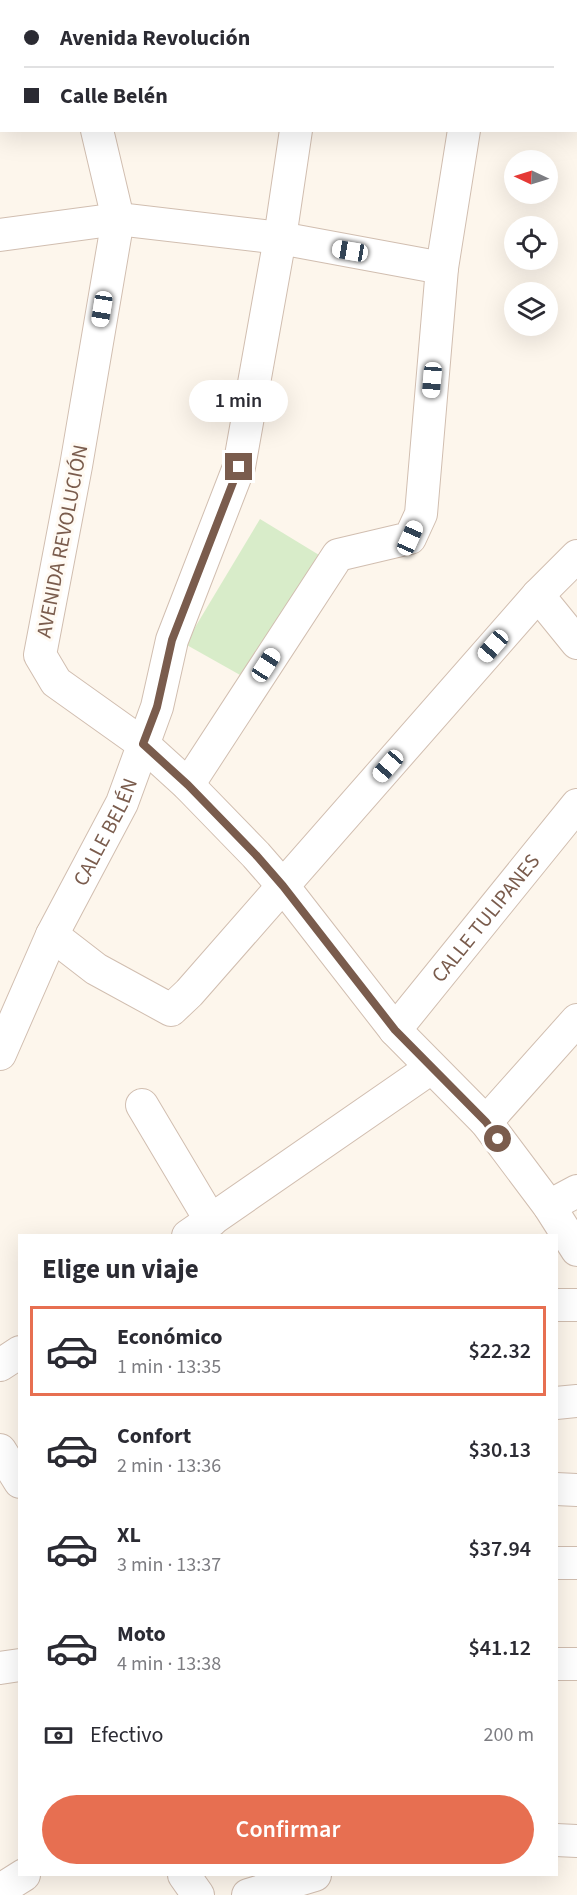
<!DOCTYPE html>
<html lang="es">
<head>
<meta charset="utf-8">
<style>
	body { margin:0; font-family:"Source Sans 3",sans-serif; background:#f2f2f3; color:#2b2b33; height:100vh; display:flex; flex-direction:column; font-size:22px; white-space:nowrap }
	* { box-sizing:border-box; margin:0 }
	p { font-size:20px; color:#7c7c81 }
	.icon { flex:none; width:33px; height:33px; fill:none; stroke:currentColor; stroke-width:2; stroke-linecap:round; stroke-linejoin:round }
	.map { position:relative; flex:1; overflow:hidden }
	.panel { position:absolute; left:18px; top:1234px; width:540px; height:642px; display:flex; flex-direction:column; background:#fff; border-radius:0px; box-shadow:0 6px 24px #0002 }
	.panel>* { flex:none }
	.top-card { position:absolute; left:0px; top:0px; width:578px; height:132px; box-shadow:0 6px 24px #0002; display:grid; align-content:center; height:132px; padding:0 24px; background:#fff }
	.needle { width:39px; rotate:274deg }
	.buttons { position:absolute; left:504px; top:150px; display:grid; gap:12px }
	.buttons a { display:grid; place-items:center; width:54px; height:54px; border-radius:50%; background:#fff; box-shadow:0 6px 24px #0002; font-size:30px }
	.end { position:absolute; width:27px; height:27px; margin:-14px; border:8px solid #7a5c4d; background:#fff; box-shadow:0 0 0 3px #fff }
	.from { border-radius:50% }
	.bubble { position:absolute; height:42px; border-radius:21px; background:#fff; box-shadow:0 6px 24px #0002; font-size:20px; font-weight:600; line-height:42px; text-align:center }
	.car { position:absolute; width:18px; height:36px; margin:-18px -9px; border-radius:8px; box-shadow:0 0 4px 2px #0007; background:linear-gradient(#fff 24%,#345 0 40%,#fff 0 76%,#345 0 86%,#fff 0) }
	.top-card b { display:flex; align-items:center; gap:21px; height:57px; font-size:22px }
	.top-card b+b { border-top:2px solid #e1e1e2 }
	.top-card i { width:15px; height:15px; background:#2b2b33 }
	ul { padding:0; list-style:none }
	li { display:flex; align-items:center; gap:18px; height:90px; margin:0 12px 9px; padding:0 12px; border:3px solid transparent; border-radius:0px }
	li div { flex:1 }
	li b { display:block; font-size:22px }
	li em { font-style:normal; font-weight:600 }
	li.on { border-color:#e76f51 }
	li>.icon { width:54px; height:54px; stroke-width:1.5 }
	h2 { padding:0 24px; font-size:27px; line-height:72px }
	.pay { display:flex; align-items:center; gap:15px; height:66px; padding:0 24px; font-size:22px }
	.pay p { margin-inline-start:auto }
	.cta { display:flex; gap:12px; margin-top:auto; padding:12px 24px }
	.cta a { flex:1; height:69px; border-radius:36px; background:#e76f51; color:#fff; font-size:24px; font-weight:600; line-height:69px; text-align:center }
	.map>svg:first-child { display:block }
	.green { fill:#d8ecc9 }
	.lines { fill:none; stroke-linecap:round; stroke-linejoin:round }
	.street-casing { stroke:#d1beb0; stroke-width:34 }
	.street { stroke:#fff; stroke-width:32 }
	.route { stroke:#7a5c4d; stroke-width:8 }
	.labels { text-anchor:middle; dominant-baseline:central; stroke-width:6; stroke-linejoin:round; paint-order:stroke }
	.street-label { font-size:21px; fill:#7a5c4d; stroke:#fffaf3 }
</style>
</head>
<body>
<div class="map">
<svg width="577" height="1895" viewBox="0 0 577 1895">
	<rect width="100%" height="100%" fill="#fdf6ec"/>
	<!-- green -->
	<path class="green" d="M260,519L324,558L249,680L185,644Z"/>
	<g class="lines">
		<defs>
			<g id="street">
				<path d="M38,0V2"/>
				<path d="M316,2V0"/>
				<path d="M484,2V0"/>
				<path d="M97,130L118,219L76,466L40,655L56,682L143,744L188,785L256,855L283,886L395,1030L486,1122L549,1206L577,1250"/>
				<path d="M0,235L118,219L280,238L442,268"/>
				<path d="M538,595L577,643"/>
				<path d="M188,785L338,555L410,538L421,514L442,268L464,130"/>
				<path d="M52,935L96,969L171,1010L189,993L538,595L577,556"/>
				<path id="s1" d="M395,1030L577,805"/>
				<path id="s2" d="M0,1054L52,935L122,803L157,707L172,640L239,467L280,238L296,130"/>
				<path d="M142,1105L211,1221"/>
				<path d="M486,1122L577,1020"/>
				<path d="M549,1206L577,1191"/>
				<path d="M188,1236L431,1068"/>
				<path d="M556,1305H577"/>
				<path d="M0,1365L20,1352"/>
				<path d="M556,1403L577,1401"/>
				<path d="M0,1450L20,1482"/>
				<path d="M556,1489L577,1490"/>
				<path d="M556,1563H577"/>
				<path d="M556,1664H577"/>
				<path d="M0,1668L20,1665"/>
				<path d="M556,1840L577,1841"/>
				<path d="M184,1875L198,1895"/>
				<path d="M8,1885L24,1875"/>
				<path d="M248,1895L315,1875"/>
			</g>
		</defs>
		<!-- street casing -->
		<use href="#street" class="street-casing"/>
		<!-- street -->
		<use href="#street" class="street"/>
	</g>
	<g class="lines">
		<!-- route -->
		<path class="route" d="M239,467L172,640L157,707L143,744L188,785L256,855L283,886L395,1030L486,1122L498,1139"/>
	</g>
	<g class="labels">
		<!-- street labels -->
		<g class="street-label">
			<text transform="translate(62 541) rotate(-79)">AVENIDA REVOLUCIÓN</text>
			<text stroke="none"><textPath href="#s2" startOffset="246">CALLE BELÉN</textPath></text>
			<text stroke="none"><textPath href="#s1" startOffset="144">CALLE TULIPANES</textPath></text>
		</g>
	</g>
</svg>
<div class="buttons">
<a><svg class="needle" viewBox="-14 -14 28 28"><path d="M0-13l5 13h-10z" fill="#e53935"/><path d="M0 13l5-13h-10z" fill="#7c7c81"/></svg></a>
<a><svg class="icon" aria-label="locate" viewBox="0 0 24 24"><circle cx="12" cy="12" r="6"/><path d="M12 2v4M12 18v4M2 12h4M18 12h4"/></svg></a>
<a><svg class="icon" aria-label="layers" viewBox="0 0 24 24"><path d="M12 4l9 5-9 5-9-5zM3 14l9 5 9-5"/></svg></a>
</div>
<i class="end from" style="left:498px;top:1139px"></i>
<i class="end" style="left:239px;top:467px"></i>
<div class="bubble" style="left:189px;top:380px;width:99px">1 min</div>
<i class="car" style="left:350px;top:251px;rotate:280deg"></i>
<i class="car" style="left:102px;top:309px;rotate:189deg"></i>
<i class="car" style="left:432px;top:380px;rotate:185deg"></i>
<i class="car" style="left:410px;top:538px;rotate:24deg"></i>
<i class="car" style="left:493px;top:646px;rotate:221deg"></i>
<i class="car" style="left:266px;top:665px;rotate:33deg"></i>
<i class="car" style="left:388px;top:766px;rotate:221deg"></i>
<div class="top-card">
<b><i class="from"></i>Avenida Revolución</b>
<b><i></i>Calle Belén</b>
</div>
<section class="panel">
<h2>Elige un viaje</h2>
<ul>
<li class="on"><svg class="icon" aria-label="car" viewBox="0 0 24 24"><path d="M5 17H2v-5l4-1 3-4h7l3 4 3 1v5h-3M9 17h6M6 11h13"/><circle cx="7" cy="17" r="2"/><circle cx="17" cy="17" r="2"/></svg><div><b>Económico</b><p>1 min · 13:35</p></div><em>$22.32</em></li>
<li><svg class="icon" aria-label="car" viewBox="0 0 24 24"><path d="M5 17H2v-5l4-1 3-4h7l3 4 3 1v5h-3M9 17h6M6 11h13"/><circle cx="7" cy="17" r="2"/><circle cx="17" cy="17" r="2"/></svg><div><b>Confort</b><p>2 min · 13:36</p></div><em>$30.13</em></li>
<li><svg class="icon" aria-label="car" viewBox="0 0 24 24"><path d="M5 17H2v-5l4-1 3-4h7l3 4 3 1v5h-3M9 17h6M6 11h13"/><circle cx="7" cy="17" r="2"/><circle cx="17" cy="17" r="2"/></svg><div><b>XL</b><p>3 min · 13:37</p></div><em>$37.94</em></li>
<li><svg class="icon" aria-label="car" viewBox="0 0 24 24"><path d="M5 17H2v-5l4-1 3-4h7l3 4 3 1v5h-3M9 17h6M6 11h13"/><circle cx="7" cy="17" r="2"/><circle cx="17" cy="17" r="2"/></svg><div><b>Moto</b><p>4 min · 13:38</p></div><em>$41.12</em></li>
</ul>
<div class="pay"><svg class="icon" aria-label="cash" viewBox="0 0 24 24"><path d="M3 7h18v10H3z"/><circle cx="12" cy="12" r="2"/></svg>Efectivo<p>200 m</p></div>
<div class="cta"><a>Confirmar</a></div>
</section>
</div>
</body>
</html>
